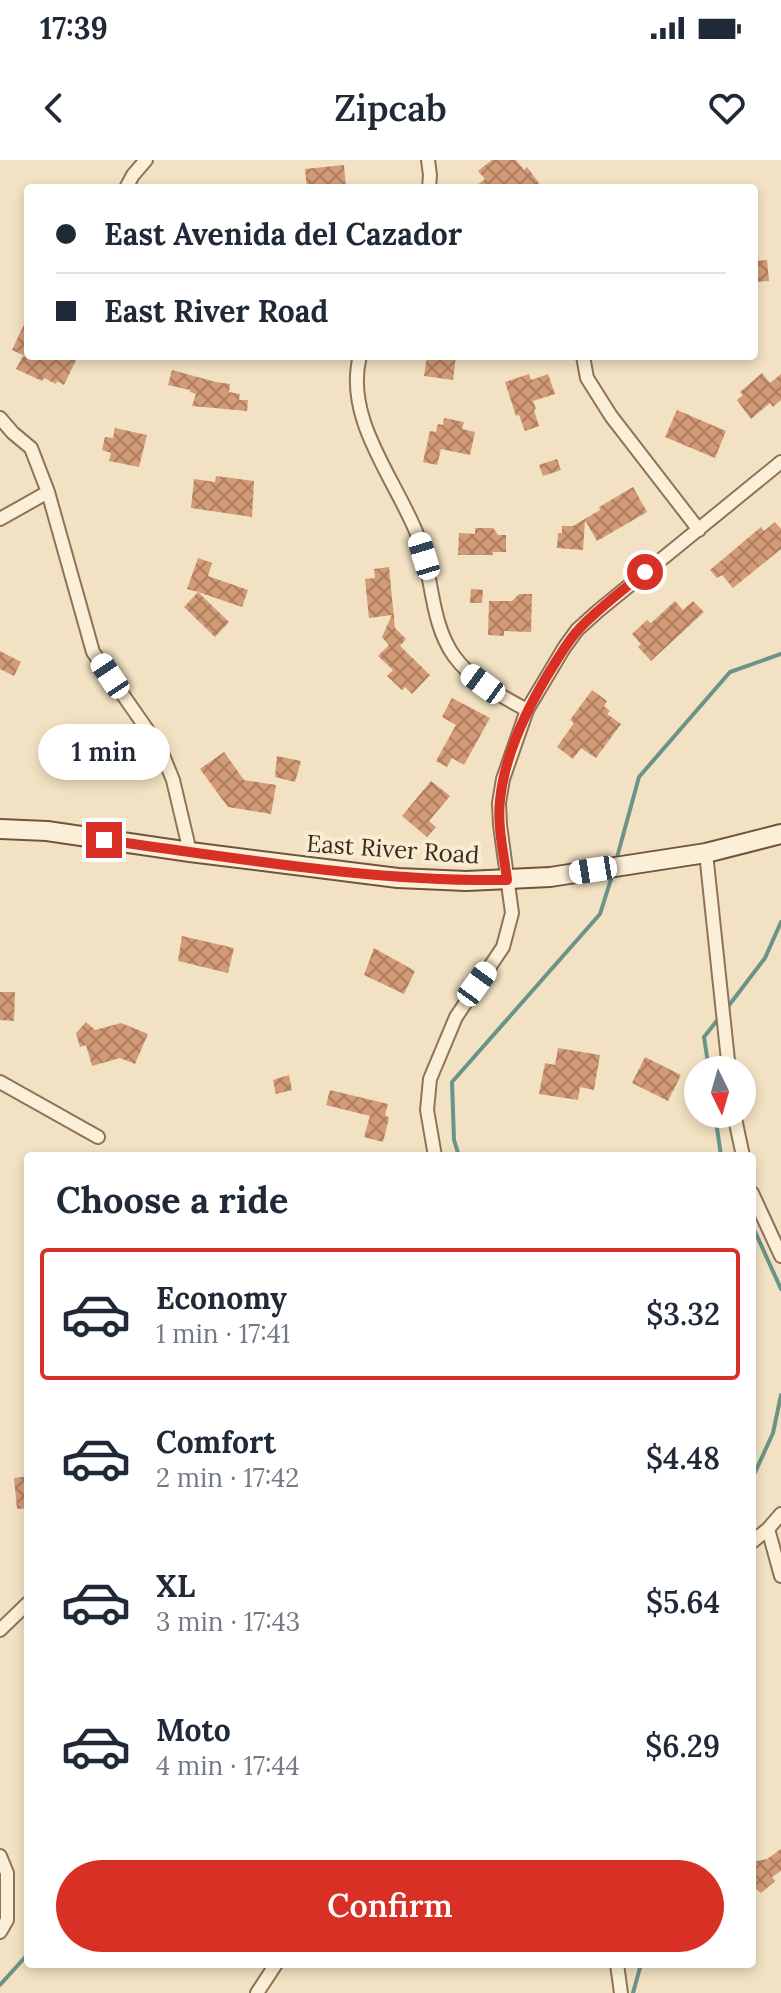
<!DOCTYPE html>
<html lang="en">
<head>
<meta charset="utf-8">
<style>
	body { margin:0; font-family:Lora,serif; background:#f6f6f7; color:#1f2937; height:100vh; display:flex; flex-direction:column; font-size:30px; white-space:nowrap }
	* { box-sizing:border-box; margin:0 }
	p { font-size:26px; color:#747a83 }
	.icon { flex:none; width:44px; height:44px; fill:none; stroke:currentColor; stroke-width:2; stroke-linecap:round; stroke-linejoin:round }
	.map { position:relative; flex:1; overflow:hidden }
	.drawer { position:absolute; left:24px; top:992px; width:732px; height:816px; display:flex; flex-direction:column; background:#fff; border-radius:8px; box-shadow:0 4px 12px #0003 }
	.drawer>* { flex:none }
	.banner { position:absolute; left:24px; top:24px; width:734px; height:176px; border-radius:8px; box-shadow:0 4px 12px #0003; display:grid; align-content:center; height:176px; padding:0 32px; background:#fff }
	.needle { width:52px; rotate:175deg }
	.controls { position:absolute; left:684px; top:896px; display:grid; gap:16px }
	.controls a { display:grid; place-items:center; width:72px; height:72px; border-radius:50%; background:#fff; box-shadow:0 4px 12px #0003; font-size:40px }
	.end { position:absolute; width:36px; height:36px; margin:-18px; border:10px solid #d93025; background:#fff; box-shadow:0 0 0 4px #fff }
	.from { border-radius:50% }
	.bubble { position:absolute; height:56px; border-radius:28px; background:#fff; box-shadow:0 4px 12px #0003; font-size:26px; font-weight:600; line-height:56px; text-align:center }
	.car { position:absolute; width:24px; height:48px; margin:-24px -12px; border-radius:10px; box-shadow:0 0 6px 2px #0007; background:linear-gradient(#fff 24%,#345 0 40%,#fff 0 76%,#345 0 86%,#fff 0) }
	.banner b { display:flex; align-items:center; gap:28px; height:76px; font-size:30px }
	.banner b+b { border-top:2px solid #e0e1e3 }
	.banner i { width:20px; height:20px; background:#1f2937 }
	ul { padding:0; list-style:none }
	li { display:flex; align-items:center; gap:24px; height:132px; margin:0 16px 12px; padding:0 16px; border:4px solid transparent; border-radius:8px }
	li div { flex:1 }
	li b { display:block; font-size:30px }
	li em { font-style:normal; font-weight:600 }
	li.on { border-color:#d93025 }
	li>.icon { width:72px; height:72px; stroke-width:1.5 }
	h2 { padding:0 32px; font-size:36px; line-height:96px }
	.cta { display:flex; gap:16px; margin-top:auto; padding:16px 32px }
	.cta a { flex:1; height:92px; border-radius:48px; background:#d93025; color:#fff; font-size:32px; font-weight:600; line-height:92px; text-align:center }
	.status { display:flex; justify-content:space-between; align-items:center; height:56px; padding:0 40px; background:#fff; direction:ltr }
	.status svg { height:22px; fill:currentColor }
	header { display:flex; justify-content:space-between; align-items:center; height:104px; padding:0 32px; background:#fff; font-size:36px; font-weight:600 }
	.map>svg:first-child { display:block }
	.lines { fill:none; stroke-linecap:round; stroke-linejoin:round }
	.stream { stroke:#6b9488; stroke-width:4 }
	.building { fill:url(#building-cross-hatch) }
	.street-casing { stroke:#8e7358; stroke-width:16 }
	.secondary-casing { stroke:#70543b; stroke-width:22 }
	.street { stroke:#fbf0d7; stroke-width:12 }
	.secondary { stroke:#fbf0d7; stroke-width:18 }
	.route { stroke:#d93025; stroke-width:10 }
	.labels { text-anchor:middle; dominant-baseline:central; stroke-width:8; stroke-linejoin:round; paint-order:stroke }
	.street-label { font-size:24px; fill:#3c2b1d; stroke:#f8edd3 }
</style>
</head>
<body>
<div class="status"><b>17:39</b><svg viewBox="0 0 49 12"><path d="M0 12V9h3v3zM5 12V6h3v6zM10 12V3h3v9zM15 12V0h3v12zM26 1h20v11H26zM47 4h2v5h-2z"/></svg></div>
<header><svg class="icon" aria-label="back" viewBox="0 0 24 24"><path d="M15 5l-7 7 7 7"/></svg>Zipcab<svg class="icon" aria-label="heart" viewBox="0 0 24 24"><path d="M12 20l-8-8c-3-5 5-10 8-4 3-6 11-1 8 4z"/></svg></header>
<div class="map">
<svg width="781" height="1833" viewBox="0 0 781 1833">
	<defs>
		<pattern id="building-cross-hatch" width="8" height="8" patternUnits="userSpaceOnUse" patternTransform="scale(2)"><rect width="8" height="8" fill="#d39a76"/><path d="M0 0l8 8M0 8l8-8" fill="none" stroke="#ac7e60"/></pattern>
	</defs>
	<rect width="100%" height="100%" fill="#f2e2c3"/>
	<g class="lines">
		<!-- stream -->
		<path class="stream" d="M616,701L639,617L730,512L781,494
			M727,848L765,798L781,762
			M709,910L704,877L719,858
			M715,954L721,996
			M459,996L454,980L452,922L600,754L613,713
			M752,1065L781,1129
			M752,1319L773,1273L781,1235
			M0,1825L28,1794
			M633,1833L641,1804"/>
	</g>
	<!-- building -->
	<path class="building" d="M492,0H516L524,10L527,7L539,23L533,28H473L485,19L478,11Z
		M344,5L346,28H307L305,9Z
		M767,100L769,121L754,122V101Z
		M28,156V196H78L64,225L57,221L56,224L44,218L42,221L16,209L23,196H25L12,190Z
		M427,196H456L453,220L424,216Z
		M172,210L216,222L230,224L229,232L240,234L239,240H248L247,251L192,246L196,234L190,232V230L168,225Z
		M762,213L770,223L781,214V240L773,247L770,243L751,259L737,240L743,235L740,232Z
		M529,214L531,220L548,214L555,234L533,241L536,249L534,250L539,266L525,271L519,255L516,256L505,222Z
		M677,250L726,271L715,298L665,277Z
		M444,258L464,262L462,269L475,272L470,295L441,289L437,305L423,302L430,271L436,272L438,264L443,265Z
		M115,268L147,275L139,307L109,301L111,293L102,290L105,277L113,278Z
		M557,299L561,310L543,316L539,305Z
		M216,316L254,321L252,357L191,348L194,319L215,322Z
		M633,327L647,352L597,381L585,360L583,390L557,388L558,373H562V366H573L600,350L599,347Z
		M775,362L781,369V389L733,428L722,415L717,418L710,410L761,367L764,371Z
		M475,368H493L498,375H506V392H493V395H458L459,373L475,374Z
		M198,398L212,403L208,416L248,430L242,447L198,432L229,462L215,477L184,447L198,432L187,429Z
		M389,407L395,468L406,479L400,486L430,515L412,534L405,527L402,530L387,516L393,510L378,496L389,485L382,477L392,455L369,458L365,419L375,418L374,409Z
		M471,429L483,430L482,443H470Z
		M519,434H532L531,472L504,471V476L488,475L489,441H512Z
		M675,441L683,450L693,441L704,452L651,501L638,487L641,484L632,474L647,460L651,463Z
		M0,491L21,502L14,516L0,509Z
		M592,530L607,541L604,546L610,551L607,554L621,564L596,598L581,588L573,599L557,587L574,563L570,560Z
		M452,538L490,558L464,605L452,598L447,607L436,601L456,565L442,557Z
		M224,592L244,620L276,625L271,654L228,647L200,609Z
		M277,596L301,601L295,622L275,617Z
		M431,621L450,636L429,661L436,667L427,677L402,656Z
		M182,776L234,788L228,813L178,801Z
		M374,788L415,811L404,834L364,815Z
		M0,832H15L14,861L0,860Z
		M86,862L95,870L121,863L148,874L135,904L120,898L92,906L86,885L80,887L76,873Z
		M558,888L600,895L594,930L580,927L578,940L539,934L545,903L555,905Z
		M645,897L681,915L668,941L632,923Z
		M289,915L292,930L276,934L273,920Z
		M330,930L388,944L385,955L389,958L383,982L364,977L370,956L326,945Z
		M28,1316V1348L17,1349L14,1318Z
		M781,1689V1711L772,1717L775,1721L761,1733L752,1726V1702L767,1699Z"/>
	<g class="lines">
		<defs>
			<path id="street" d="M428,0L430,15L429,28
				M126,28L133,15L146,0
				M360,196C343,260 398,322 419,379C433,417 430,462 454,496C472,521 501,536 527,550
				M583,196L587,218L611,256L699,370
				M0,258L13,273L31,288L48,332L93,492L160,588L173,620L190,692
				M0,359L48,332
				M706,693L729,910
				M0,922L98,977
				M734,954L743,996
				M435,996L427,950L430,919L456,857L503,787L512,753L500,665L499,643L503,619L527,550L564,488L577,470L598,451L781,302
				M752,1033L781,1096
				M768,1369L781,1416
				M752,1382L768,1369L781,1354
				M0,1470L28,1443
				M0,1696L7,1713V1760L0,1772
				M617,1804L621,1833
				M257,1833L276,1804"/>
			<path id="secondary" d="M0,669L47,671L190,692L398,718L466,721L550,717L706,693L781,674"/>
		</defs>
		<!-- street casing -->
		<use href="#street" class="street-casing"/>
		<!-- secondary casing -->
		<use href="#secondary" class="secondary-casing"/>
		<!-- street -->
		<use href="#street" class="street"/>
		<!-- secondary -->
		<use href="#secondary" class="secondary"/>
	</g>
	<g class="lines">
		<!-- route -->
		<path class="route" d="M104,680C238,698 372,722 507,720C504,694 497,666 500,640C505,591 529,544 555,503C562,492 570,478 580,468C599,448 623,430 645,412"/>
	</g>
	<g class="labels">
		<!-- street labels -->
		<g class="street-label">
			<text transform="translate(393 689) rotate(4)">East River Road</text>
		</g>
	</g>
</svg>
<div class="controls">
<a><svg class="needle" viewBox="-14 -14 28 28"><path d="M0-13l5 13h-10z" fill="#e53935"/><path d="M0 13l5-13h-10z" fill="#747a83"/></svg></a>
</div>
<i class="end from" style="left:645px;top:412px"></i>
<i class="end" style="left:104px;top:680px"></i>
<div class="bubble" style="left:38px;top:564px;width:132px">1 min</div>
<i class="car" style="left:424px;top:396px;rotate:343deg"></i>
<i class="car" style="left:110px;top:516px;rotate:326deg"></i>
<i class="car" style="left:483px;top:524px;rotate:306deg"></i>
<i class="car" style="left:593px;top:710px;rotate:261deg"></i>
<i class="car" style="left:477px;top:824px;rotate:36deg"></i>
<div class="banner">
<b><i class="from"></i>East Avenida del Cazador</b>
<b><i></i>East River Road</b>
</div>
<section class="drawer">
<h2>Choose a ride</h2>
<ul>
<li class="on"><svg class="icon" aria-label="car" viewBox="0 0 24 24"><path d="M5 17H2v-5l4-1 3-4h7l3 4 3 1v5h-3M9 17h6M6 11h13"/><circle cx="7" cy="17" r="2"/><circle cx="17" cy="17" r="2"/></svg><div><b>Economy</b><p>1 min · 17:41</p></div><em>$3.32</em></li>
<li><svg class="icon" aria-label="car" viewBox="0 0 24 24"><path d="M5 17H2v-5l4-1 3-4h7l3 4 3 1v5h-3M9 17h6M6 11h13"/><circle cx="7" cy="17" r="2"/><circle cx="17" cy="17" r="2"/></svg><div><b>Comfort</b><p>2 min · 17:42</p></div><em>$4.48</em></li>
<li><svg class="icon" aria-label="car" viewBox="0 0 24 24"><path d="M5 17H2v-5l4-1 3-4h7l3 4 3 1v5h-3M9 17h6M6 11h13"/><circle cx="7" cy="17" r="2"/><circle cx="17" cy="17" r="2"/></svg><div><b>XL</b><p>3 min · 17:43</p></div><em>$5.64</em></li>
<li><svg class="icon" aria-label="car" viewBox="0 0 24 24"><path d="M5 17H2v-5l4-1 3-4h7l3 4 3 1v5h-3M9 17h6M6 11h13"/><circle cx="7" cy="17" r="2"/><circle cx="17" cy="17" r="2"/></svg><div><b>Moto</b><p>4 min · 17:44</p></div><em>$6.29</em></li>
</ul>
<div class="cta"><a>Confirm</a></div>
</section>
</div>
</body>
</html>
